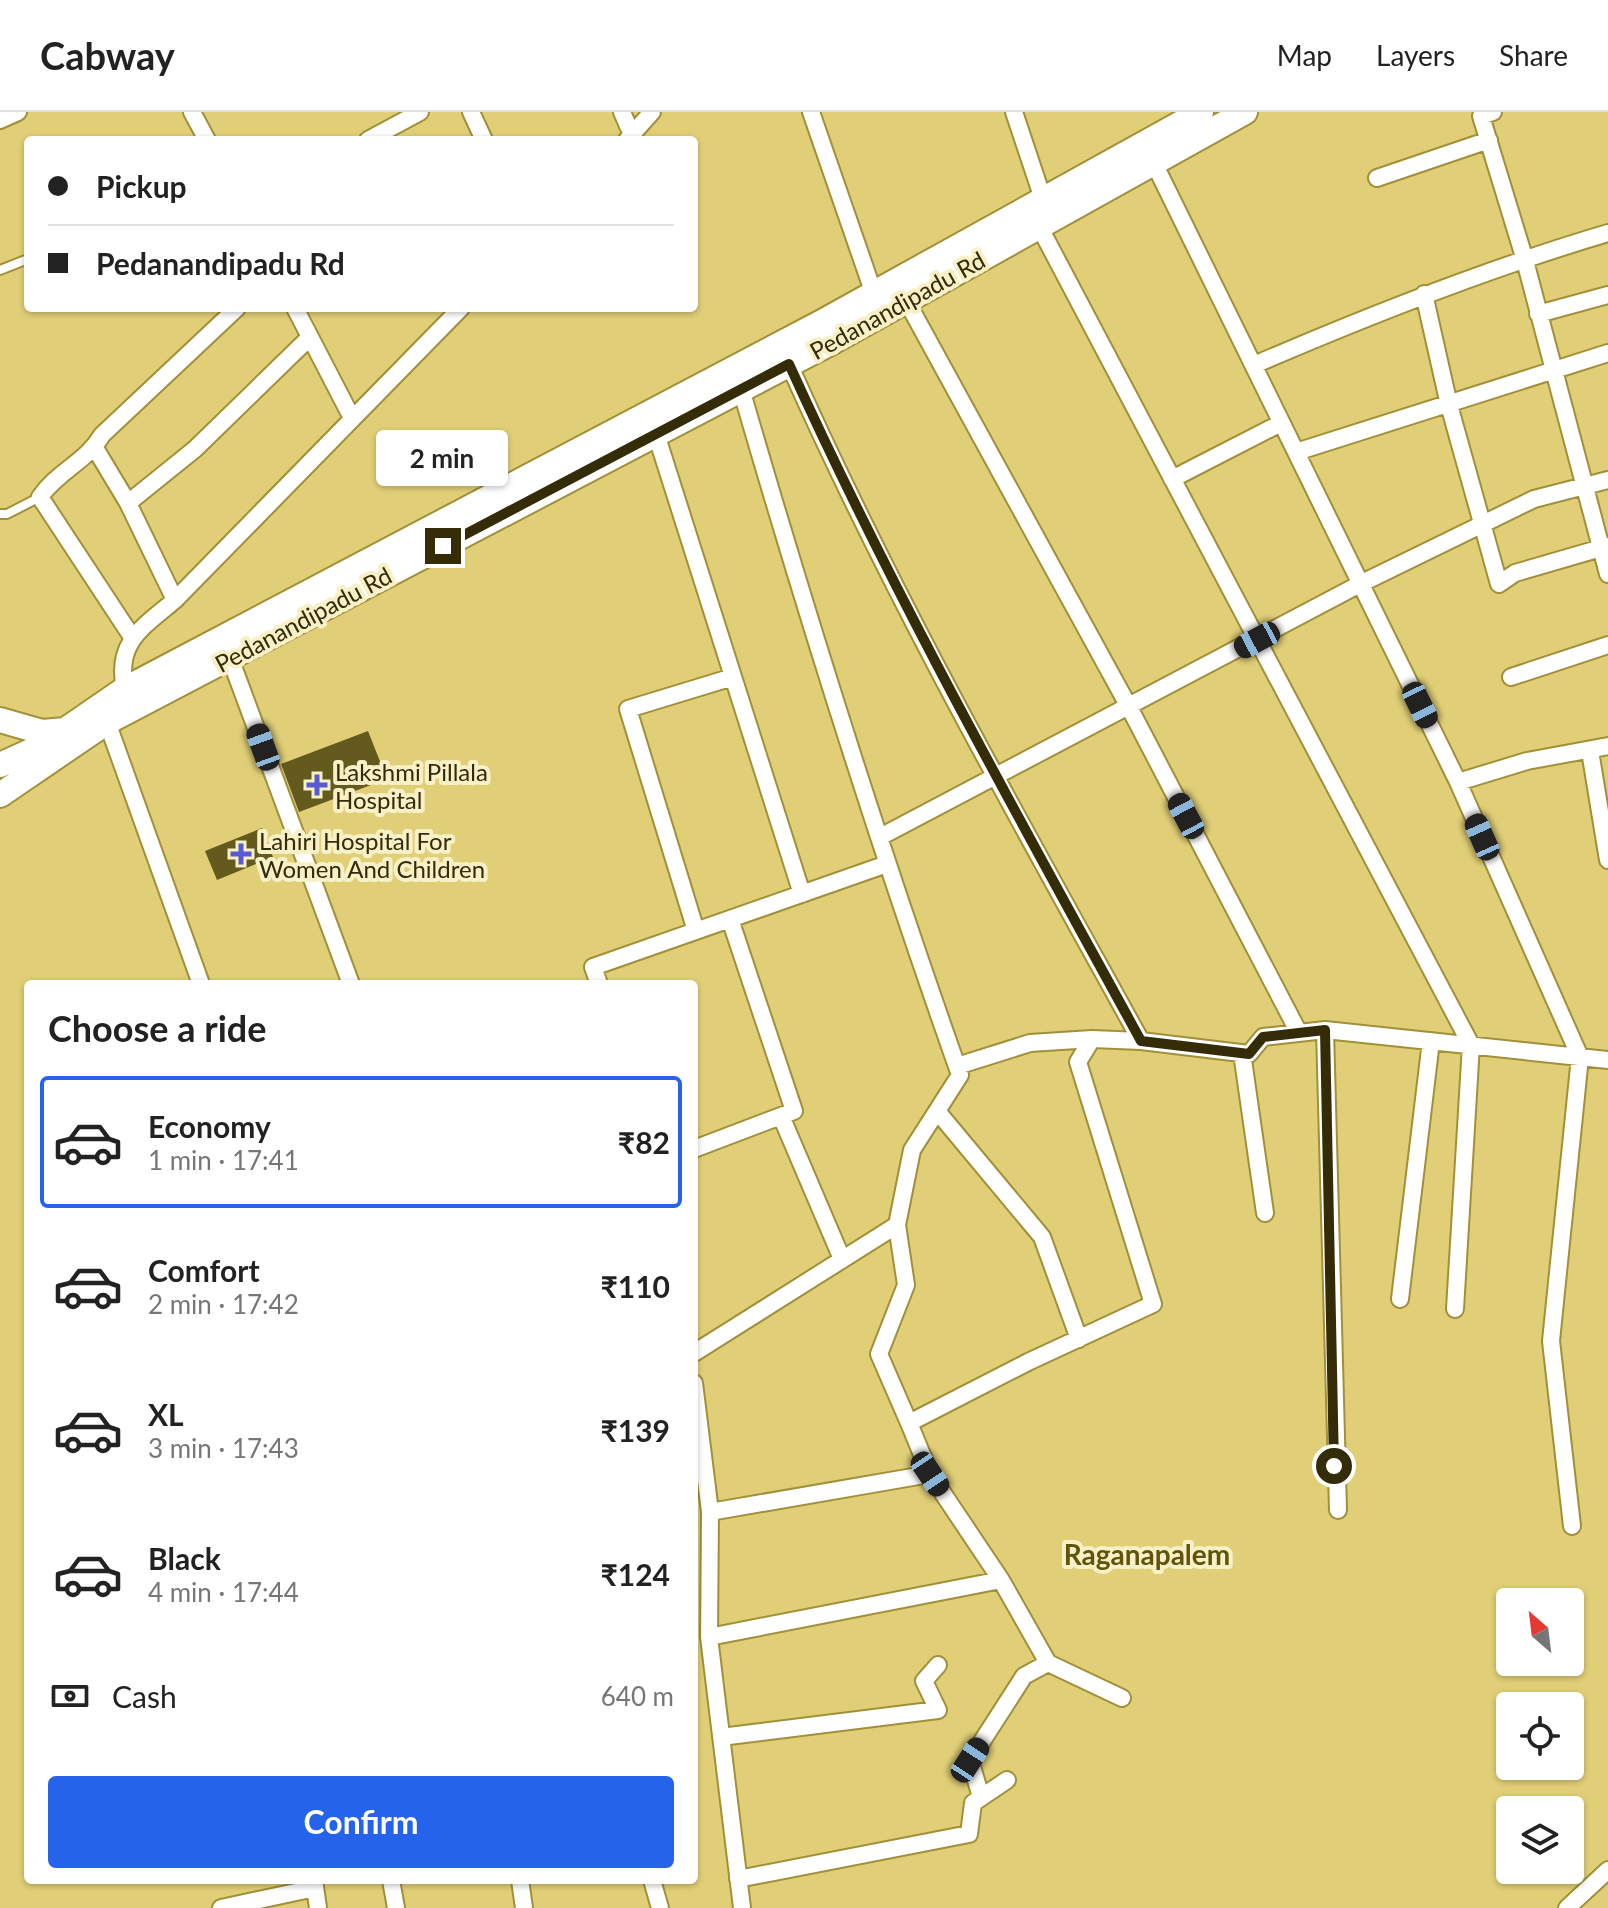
<!DOCTYPE html>
<html lang="en">
<head>
<meta charset="utf-8">
<style>
	body { margin:0; font-family:Lato,sans-serif; background:#f6f6f6; color:#222; height:100vh; display:flex; flex-direction:column; font-size:30px; white-space:nowrap }
	* { box-sizing:border-box; margin:0 }
	p { font-size:26px; color:#767676 }
	.icon { flex:none; width:44px; height:44px; fill:none; stroke:currentColor; stroke-width:2; stroke-linecap:round; stroke-linejoin:round }
	.map { position:relative; flex:1; overflow:hidden }
	.details { position:absolute; left:24px; top:868px; width:674px; height:904px; display:flex; flex-direction:column; background:#fff; border-radius:8px; box-shadow:0 2px 6px #0004 }
	.details>* { flex:none }
	.guide { position:absolute; left:24px; top:24px; width:674px; height:176px; border-radius:8px; box-shadow:0 2px 6px #0004; display:grid; align-content:center; height:176px; padding:0 24px; background:#fff }
	.needle { width:52px; rotate:332deg }
	.buttons { position:absolute; left:1496px; top:1476px; display:grid; gap:16px }
	.buttons a { display:grid; place-items:center; width:88px; height:88px; border-radius:8px; background:#fff; box-shadow:0 2px 6px #0004; font-size:40px }
	.end { position:absolute; width:36px; height:36px; margin:-18px; border:10px solid #342c06; background:#fff; box-shadow:0 0 0 4px #fff }
	.from { border-radius:50% }
	.bubble { position:absolute; height:56px; border-radius:8px; background:#fff; box-shadow:0 2px 6px #0004; font-size:26px; font-weight:700; line-height:56px; text-align:center }
	.car { position:absolute; width:24px; height:48px; margin:-24px -12px; border-radius:10px; box-shadow:0 0 6px 2px #0007; background:linear-gradient(#222 24%,#8ab4d8 0 40%,#222 0 76%,#8ab4d8 0 86%,#222 0) }
	.guide b { display:flex; align-items:center; gap:28px; height:76px; font-size:30px }
	.guide b+b { border-top:2px solid #e0e0e0 }
	.guide i { width:20px; height:20px; background:#222 }
	ul { padding:0; list-style:none }
	li { display:flex; align-items:center; gap:24px; height:132px; margin:0 16px 12px; padding:0 8px; border:4px solid transparent; border-radius:8px }
	li div { flex:1 }
	li b { display:block; font-size:30px }
	li em { font-style:normal; font-weight:700 }
	li.current { border-color:#2563eb }
	li>.icon { width:72px; height:72px; stroke-width:1.5 }
	h2 { padding:0 24px; font-size:36px; line-height:96px }
	.pay { display:flex; align-items:center; gap:20px; height:88px; padding:0 24px; font-size:30px }
	.pay p { margin-inline-start:auto }
	.button { display:flex; gap:16px; margin-top:auto; padding:16px 24px }
	.button a { flex:1; height:92px; border-radius:8px; background:#2563eb; color:#fff; font-size:32px; font-weight:700; line-height:92px; text-align:center }
	header { display:flex; align-items:center; gap:48px; box-sizing:border-box; height:112px; padding:0 40px; background:#fff; border-bottom:2px solid #e0e0e0 }
	header strong { font-size:38px }
	nav { display:flex; gap:44px; margin-inline-start:auto; font-size:28px }
	.map>svg:first-child { display:block }
	.building { fill:#655a1e }
	.lines { fill:none; stroke-linecap:round; stroke-linejoin:round }
	.service-casing { stroke:#a19038; stroke-width:12 }
	.minor-casing { stroke:#a19038; stroke-width:20 }
	.secondary-casing { stroke:#a19038; stroke-width:28 }
	.service { stroke:#fff; stroke-width:8 }
	.minor { stroke:#fff; stroke-width:16 }
	.secondary { stroke:#fff; stroke-width:24 }
	.route { stroke:#342c06; stroke-width:10 }
	.poi-dot { fill:#595ad1; stroke:#f8f0c6; stroke-width:3 }
	.labels { text-anchor:middle; dominant-baseline:central; stroke-width:8; stroke-linejoin:round; paint-order:stroke }
	.street-label { font-size:24px; fill:#342c06; stroke:#f8f0c6 }
	.poi-label { font-size:24px; fill:#342c06; stroke:#f8f0c6; text-anchor:start }
	.quarter-label { font-size:28px; font-weight:bold; fill:#61540a; stroke:#f8f0c6 }
</style>
</head>
<body>
<header>
<strong>Cabway</strong>
<nav><a>Map</a><a>Layers</a><a>Share</a></nav>
</header>
<div class="map">
<svg width="1608" height="1796" viewBox="0 0 1608 1796">
	<rect width="100%" height="100%" fill="#e1cf78"/>
	<!-- building -->
	<path class="building" d="M368,619L387,667L299,700L281,652Z
		M262,716L273,745L217,768L205,739Z"/>
	<g class="lines">
		<defs>
			<path id="service" d="M0,158L28,147
				M0,402H7L40,385"/>
			<path id="minor" d="M192,0L207,28
				M471,0L484,28
				M622,0L632,23
				M811,0L874,182
				M1014,0L1043,87
				M1493,0L1481,4L1524,145L1608,462
				M0,8L18,0
				M368,28L420,0
				M627,28L652,0
				M1154,51L1458,670L1580,945L1551,1229L1572,1414
				M1377,66L1489,28
				M1039,114L1471,933L1455,1197
				M1424,182L1449,293L1499,472L1515,461L1608,434
				M906,188L1129,595L1299,921
				M295,196L352,306
				M1538,202L1608,183
				M789,252C892,484 1018,706 1141,929
				M1254,253C1370,203 1486,157 1608,121
				M656,322L802,782
				M95,336L128,391L175,488
				M1296,340L1608,241
				M1172,367L1281,311
				M128,391L195,337L310,225
				M132,525L40,385C57,360 87,349 102,323L237,196
				M230,546L351,872
				M1511,565L1608,533
				M125,577C115,530 143,515 175,488L461,196
				M107,610L201,872
				M1590,639L1608,748
				M1458,670L1527,649L1608,634
				M880,725L1360,472L1534,387L1608,368
				M696,819L628,597L733,565
				M599,872L593,855L887,752
				M1325,918L1338,1398
				M1242,941L1265,1101
				M957,954L1030,931L1092,927
				M937,999L1042,1125L1079,1227
				M781,1004L842,1147
				M694,1037L794,999L730,807
				M897,1113L906,1173L879,1242L909,1311
				M1400,1187L1431,929
				M694,1241L897,1113L912,1038L960,963C880,737 808,508 741,277
				M694,1271L710,1400L709,1525L742,1796
				M710,1400L930,1362
				M709,1525L1001,1468
				M1048,1551L1122,1586
				M721,1625L938,1598L924,1569L938,1553
				M981,1685L970,1648L1024,1564L1048,1551L1001,1468L930,1362L909,1311L1028,1250L1153,1192L1078,950L1092,927L1141,929L1249,942L1263,925L1325,918L1608,948
				M738,1767L969,1722L973,1691L1007,1668
				M314,1768L318,1796
				M391,1768L396,1796
				M520,1768L524,1796
				M652,1768L660,1796
				M221,1796L315,1776
				M1567,1796L1608,1758"/>
			<path id="secondary" d="M0,608L42,620L65,618
				M0,653L42,634L125,577L822,210L1201,0
				M0,683L107,610L834,229L1245,0"/>
		</defs>
		<!-- service casing -->
		<use href="#service" class="service-casing"/>
		<!-- minor casing -->
		<use href="#minor" class="minor-casing"/>
		<!-- secondary casing -->
		<use href="#secondary" class="secondary-casing"/>
		<!-- service -->
		<use href="#service" class="service"/>
		<!-- minor -->
		<use href="#minor" class="minor"/>
		<!-- secondary -->
		<use href="#secondary" class="secondary"/>
	</g>
	<g class="lines">
		<!-- route -->
		<path class="route" d="M443,434L789,252C894,484 1019,706 1141,929L1249,942L1263,925L1325,918L1334,1354"/>
	</g>
	<!-- markers -->
	<g class="poi-dot">
		<path d="M313 661h8v8h8v8h-8v8h-8v-8h-8v-8h8z"/>
		<path d="M237 730h8v8h8v8h-8v8h-8v-8h-8v-8h8z"/>
	</g>
	<g class="labels">
		<!-- street labels -->
		<g class="street-label">
			<text transform="translate(897 193) rotate(-29)">Pedanandipadu Rd</text>
			<text transform="translate(303 507) rotate(-28)">Pedanandipadu Rd</text>
		</g>
		<!-- poi labels -->
		<g class="poi-label">
			<text x="335" y="659">Lakshmi Pillala<tspan x="335" dy="28">Hospital</tspan></text>
			<text x="259" y="728">Lahiri Hospital For<tspan x="259" dy="28">Women And Children</tspan></text>
		</g>
		<!-- quarter labels -->
		<g class="quarter-label">
			<text x="1147" y="1442">Raganapalem</text>
		</g>
	</g>
</svg>
<div class="buttons">
<a><svg class="needle" viewBox="-14 -14 28 28"><path d="M0-13l5 13h-10z" fill="#e53935"/><path d="M0 13l5-13h-10z" fill="#767676"/></svg></a>
<a><svg class="icon" aria-label="locate" viewBox="0 0 24 24"><circle cx="12" cy="12" r="6"/><path d="M12 2v4M12 18v4M2 12h4M18 12h4"/></svg></a>
<a><svg class="icon" aria-label="layers" viewBox="0 0 24 24"><path d="M12 4l9 5-9 5-9-5zM3 14l9 5 9-5"/></svg></a>
</div>
<i class="end from" style="left:1334px;top:1354px"></i>
<i class="end" style="left:443px;top:434px"></i>
<div class="bubble" style="left:376px;top:318px;width:132px">2 min</div>
<i class="car" style="left:1257px;top:528px;rotate:242deg"></i>
<i class="car" style="left:1420px;top:593px;rotate:154deg"></i>
<i class="car" style="left:263px;top:635px;rotate:340deg"></i>
<i class="car" style="left:1186px;top:704px;rotate:332deg"></i>
<i class="car" style="left:1482px;top:725px;rotate:336deg"></i>
<i class="car" style="left:930px;top:1362px;rotate:146deg"></i>
<i class="car" style="left:970px;top:1648px;rotate:33deg"></i>
<div class="guide">
<b><i class="from"></i>Pickup</b>
<b><i></i>Pedanandipadu Rd</b>
</div>
<section class="details">
<h2>Choose a ride</h2>
<ul>
<li class="current"><svg class="icon" aria-label="car" viewBox="0 0 24 24"><path d="M5 17H2v-5l4-1 3-4h7l3 4 3 1v5h-3M9 17h6M6 11h13"/><circle cx="7" cy="17" r="2"/><circle cx="17" cy="17" r="2"/></svg><div><b>Economy</b><p>1 min · 17:41</p></div><em>₹82</em></li>
<li><svg class="icon" aria-label="car" viewBox="0 0 24 24"><path d="M5 17H2v-5l4-1 3-4h7l3 4 3 1v5h-3M9 17h6M6 11h13"/><circle cx="7" cy="17" r="2"/><circle cx="17" cy="17" r="2"/></svg><div><b>Comfort</b><p>2 min · 17:42</p></div><em>₹110</em></li>
<li><svg class="icon" aria-label="car" viewBox="0 0 24 24"><path d="M5 17H2v-5l4-1 3-4h7l3 4 3 1v5h-3M9 17h6M6 11h13"/><circle cx="7" cy="17" r="2"/><circle cx="17" cy="17" r="2"/></svg><div><b>XL</b><p>3 min · 17:43</p></div><em>₹139</em></li>
<li><svg class="icon" aria-label="car" viewBox="0 0 24 24"><path d="M5 17H2v-5l4-1 3-4h7l3 4 3 1v5h-3M9 17h6M6 11h13"/><circle cx="7" cy="17" r="2"/><circle cx="17" cy="17" r="2"/></svg><div><b>Black</b><p>4 min · 17:44</p></div><em>₹124</em></li>
</ul>
<div class="pay"><svg class="icon" aria-label="cash" viewBox="0 0 24 24"><path d="M3 7h18v10H3z"/><circle cx="12" cy="12" r="2"/></svg>Cash<p>640 m</p></div>
<div class="button"><a>Confirm</a></div>
</section>
</div>
</body>
</html>
